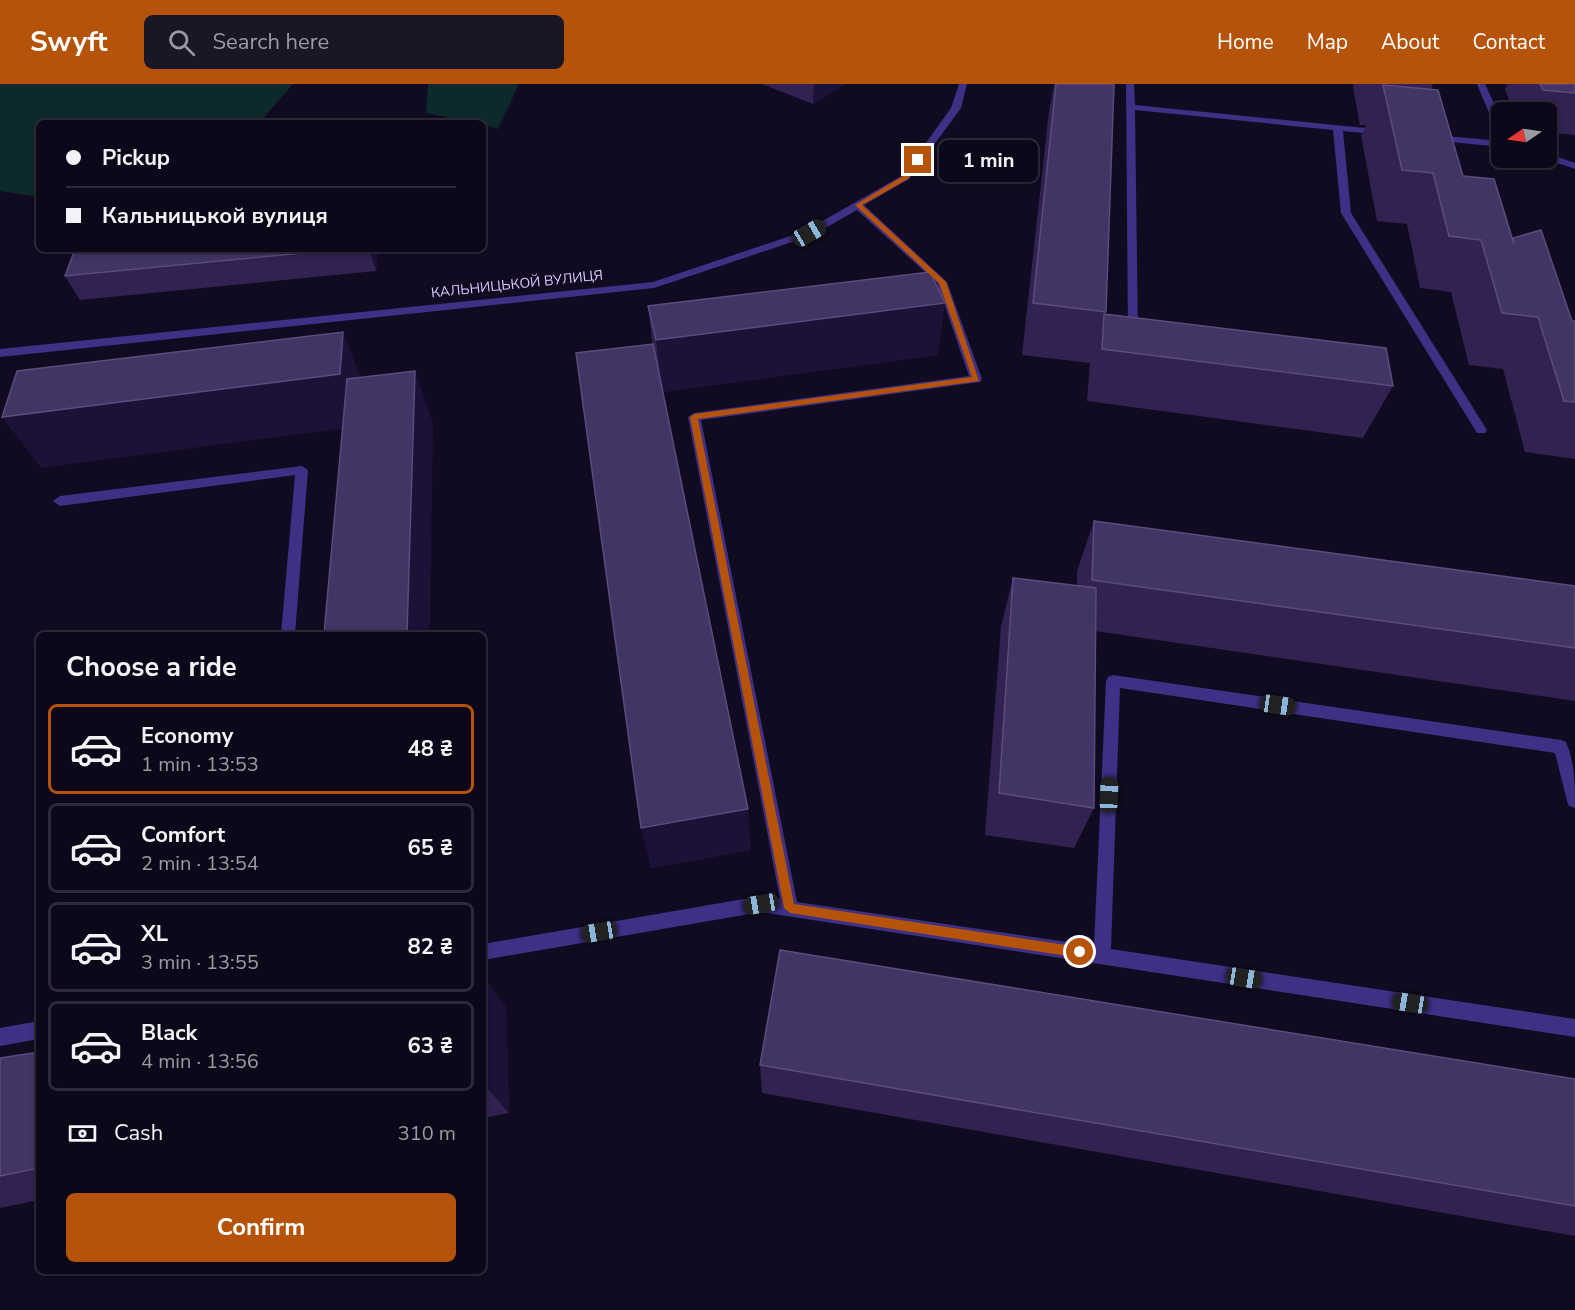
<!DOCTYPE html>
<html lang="en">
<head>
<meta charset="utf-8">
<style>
	body { margin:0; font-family:"Nunito Sans",sans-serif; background:#1b1626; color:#f1f3f6; height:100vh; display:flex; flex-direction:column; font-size:22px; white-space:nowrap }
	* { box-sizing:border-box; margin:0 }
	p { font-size:20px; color:#9a9aa2 }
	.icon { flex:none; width:33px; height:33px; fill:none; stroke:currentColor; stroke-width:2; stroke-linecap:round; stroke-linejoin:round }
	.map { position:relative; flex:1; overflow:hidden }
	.drawer { position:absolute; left:36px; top:548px; width:450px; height:642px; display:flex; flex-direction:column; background:#0d0819; border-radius:9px; box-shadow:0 3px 9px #0003,0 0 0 2px #2d2938 }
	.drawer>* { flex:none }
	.hud { position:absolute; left:36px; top:36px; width:450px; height:132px; border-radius:9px; box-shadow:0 3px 9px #0003,0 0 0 2px #2d2938; display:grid; align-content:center; height:132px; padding:0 30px; background:#0d0819 }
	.needle { width:39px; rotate:257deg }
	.controls { position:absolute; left:1491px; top:18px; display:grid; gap:12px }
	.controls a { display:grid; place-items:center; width:66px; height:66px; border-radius:9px; background:#0d0819; box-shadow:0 3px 9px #0003,0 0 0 2px #2d2938; font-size:30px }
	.end { position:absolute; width:27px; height:27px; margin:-14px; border:8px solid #b45309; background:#fff; box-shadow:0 0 0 3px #fff }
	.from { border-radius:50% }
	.bubble { position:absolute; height:42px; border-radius:9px; background:#0d0819; box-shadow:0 3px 9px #0003,0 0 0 2px #2d2938; font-size:20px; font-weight:700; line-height:42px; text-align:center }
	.car { position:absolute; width:18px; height:36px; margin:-18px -9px; border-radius:8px; box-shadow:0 0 4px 2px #0007; background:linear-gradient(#222 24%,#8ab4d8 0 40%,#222 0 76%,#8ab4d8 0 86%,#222 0) }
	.hud b { display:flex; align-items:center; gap:21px; height:57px; font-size:22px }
	.hud b+b { border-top:2px solid #2d2938 }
	.hud i { width:15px; height:15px; background:#f1f3f6 }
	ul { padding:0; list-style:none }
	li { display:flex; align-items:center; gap:18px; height:90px; margin:0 12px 9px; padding:0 18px; border:3px solid #2d2938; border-radius:9px }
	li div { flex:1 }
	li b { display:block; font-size:22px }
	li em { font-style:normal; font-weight:700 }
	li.current { border-color:#b45309 }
	li>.icon { width:54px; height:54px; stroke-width:1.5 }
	h2 { padding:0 30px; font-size:27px; line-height:72px }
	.pay { display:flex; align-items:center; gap:15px; height:66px; padding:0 30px; font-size:22px }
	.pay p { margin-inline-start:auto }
	.cta { display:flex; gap:12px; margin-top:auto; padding:12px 30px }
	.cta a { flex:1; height:69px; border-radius:9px; background:#b45309; color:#fff; font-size:24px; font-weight:700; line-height:69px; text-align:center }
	header { display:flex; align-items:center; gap:36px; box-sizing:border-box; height:84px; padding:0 30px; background:#b45309; color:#fff }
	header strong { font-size:28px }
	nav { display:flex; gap:33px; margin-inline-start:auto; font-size:21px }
	.search { width:420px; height:54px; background:#1b1626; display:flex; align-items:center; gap:15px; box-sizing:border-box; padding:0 21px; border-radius:9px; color:#9a9aa2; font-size:22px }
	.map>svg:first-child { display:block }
	.green { fill:#0d292c }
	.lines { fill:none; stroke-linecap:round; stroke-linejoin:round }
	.minor { fill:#3e3085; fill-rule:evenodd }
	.wall { fill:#312251 }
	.shaded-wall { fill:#1c1136 }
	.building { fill:#423464; stroke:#5a4c7c; stroke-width:1.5 }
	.route { fill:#b45309 }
	.labels { text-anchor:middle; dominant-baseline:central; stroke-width:6; stroke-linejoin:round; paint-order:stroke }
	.far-street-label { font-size:14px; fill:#d7cbff; stroke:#110b21 }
</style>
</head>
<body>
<header>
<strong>Swyft</strong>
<div class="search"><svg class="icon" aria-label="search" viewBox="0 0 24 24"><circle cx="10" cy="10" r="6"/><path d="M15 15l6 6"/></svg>Search here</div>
<nav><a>Home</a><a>Map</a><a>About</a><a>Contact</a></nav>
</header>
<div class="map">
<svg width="1575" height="1226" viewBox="0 0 1575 1226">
	<rect width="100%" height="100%" fill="#110b21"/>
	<!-- green -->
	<path class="green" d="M0,0H293L259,39H39V113L0,107Z
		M428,0H519L498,45L483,41V39H473L426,29Z"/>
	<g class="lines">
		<!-- minor -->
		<path class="minor" d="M959,0H967L961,24L909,95L864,121L947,198L982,295L980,298L701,336L797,818L1094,862L1106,597L1108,593L1113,591L1561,656L1566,658C1575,679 1575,702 1575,724L1569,722L1567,717L1555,669L1120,604L1111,865L1575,935V953L761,828L483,876V860L761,812L780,815L688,333L694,329L969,292L937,199L857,126L813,151L654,204L0,273V265L653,198L805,147L903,91L951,24Z
			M1126,0H1134L1135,21L1385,46V50L1382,51L1343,47L1351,129L1487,346L1485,349H1477L1341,129L1333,46L1135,26L1138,251L1136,254H1128Z
			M1477,0H1485L1502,36V51L1497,48Z
			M1433,51L1502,57V63L1430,56L1428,54Z
			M1546,69L1575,79V85L1543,74H1546Z
			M302,382L308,386L295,550H281L295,391L60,422L53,417L60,412Z
			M39,937V955L0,962V944Z"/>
	</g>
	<!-- wall -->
	<path class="wall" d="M762,0H845L813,20Z
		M1054,0H1114L1105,230L1393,302L1363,354L1087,317L1090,279L1022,271L1049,27Z
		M1354,0H1433L1431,6L1463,92L1512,155L1572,237H1575V375L1525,368L1503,285L1469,281L1451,208L1420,204L1407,140L1377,137L1361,51L1366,41H1360L1353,3Z
		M1508,0H1575V51L1546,48V28H1514L1505,5Z
		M75,165H378L376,187L80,216L65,192Z
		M648,222L938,271L662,308L751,766L651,784L653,264Z
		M1094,437L1575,502V617L1095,547L1094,724L1074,764L985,751L1001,542L1013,494L1077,502V487Z
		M483,892L506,924L509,1029L483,1034Z
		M39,968V1116L0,1124V974Z
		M760,981L1575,995V1152L762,1009Z"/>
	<!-- shaded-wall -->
	<path class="shaded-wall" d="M814,0H845L813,20Z
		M369,165H378L376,187Z
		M945,219L938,271L662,308L656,256Z
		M343,248L363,299L362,342L41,384L2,333Z
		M415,287L433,339L430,550H407Z
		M748,725L751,766L651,784L641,744Z
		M484,892L506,924L509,1029L486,1003Z"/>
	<!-- building -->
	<path class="building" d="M1056,0H1114L1106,228L1033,219Z
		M1540,0H1575V9L1543,6Z
		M1383,1L1438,6L1463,92L1494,95L1514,160L1513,154L1541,146L1572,237H1575V318L1564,317L1538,233L1502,229L1481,156L1449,152L1433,89L1402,86Z
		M75,165H344L65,192Z
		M930,188L945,219L656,256L648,222Z
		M1104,230L1386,264L1393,302L1102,265Z
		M343,248L340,290L2,333L17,287Z
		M653,260L748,725L641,744L576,269Z
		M415,287L407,550H324L347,295Z
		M1094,437L1575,502V564L1092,496Z
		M1013,494L1096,504L1094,724L999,709Z
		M780,866L1575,995V1122L760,981Z
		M483,892H484L486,1003L483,1004Z
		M39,968V1084L0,1092V974Z"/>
	<!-- route -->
	<path class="route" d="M916,75L921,76L908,95L862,121L946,198L979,297L698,335L794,820L1080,863L1086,868L1080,874L790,829L784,824L690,333L694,330L972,293L939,199L855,121L903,92Z"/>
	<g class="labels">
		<!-- far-street labels -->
		<g class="far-street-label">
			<text transform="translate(517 200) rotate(-6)">КАЛЬНИЦЬКОЙ ВУЛИЦЯ</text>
		</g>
	</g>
</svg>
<div class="controls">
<a><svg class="needle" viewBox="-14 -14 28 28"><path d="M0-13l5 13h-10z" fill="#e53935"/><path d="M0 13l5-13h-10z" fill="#9a9aa2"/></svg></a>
</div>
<i class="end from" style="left:1080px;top:868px"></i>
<i class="end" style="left:918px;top:76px"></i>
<div class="bubble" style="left:939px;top:56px;width:99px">1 min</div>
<i class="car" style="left:809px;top:149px;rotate:60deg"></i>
<i class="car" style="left:1278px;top:621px;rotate:98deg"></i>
<i class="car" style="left:1109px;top:711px;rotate:2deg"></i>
<i class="car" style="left:761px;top:820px;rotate:260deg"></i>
<i class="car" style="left:599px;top:848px;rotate:260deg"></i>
<i class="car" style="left:1244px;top:894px;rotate:99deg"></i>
<i class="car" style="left:1410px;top:919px;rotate:279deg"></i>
<div class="hud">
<b><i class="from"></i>Pickup</b>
<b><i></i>Кальницькой вулиця</b>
</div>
<section class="drawer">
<h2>Choose a ride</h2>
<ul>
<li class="current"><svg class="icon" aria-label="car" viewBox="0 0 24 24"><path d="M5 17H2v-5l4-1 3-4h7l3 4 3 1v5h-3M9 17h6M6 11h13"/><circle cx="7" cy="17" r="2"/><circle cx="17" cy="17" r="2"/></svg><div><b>Economy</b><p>1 min · 13:53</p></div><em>48 ₴</em></li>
<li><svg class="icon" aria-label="car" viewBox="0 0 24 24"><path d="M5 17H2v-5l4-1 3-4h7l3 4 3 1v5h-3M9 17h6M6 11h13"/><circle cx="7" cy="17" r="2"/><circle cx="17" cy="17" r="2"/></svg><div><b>Comfort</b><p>2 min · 13:54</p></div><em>65 ₴</em></li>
<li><svg class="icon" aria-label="car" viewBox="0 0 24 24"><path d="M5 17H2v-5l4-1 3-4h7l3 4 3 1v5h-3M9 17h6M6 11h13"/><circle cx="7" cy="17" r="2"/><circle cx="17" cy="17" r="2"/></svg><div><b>XL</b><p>3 min · 13:55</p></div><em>82 ₴</em></li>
<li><svg class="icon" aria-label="car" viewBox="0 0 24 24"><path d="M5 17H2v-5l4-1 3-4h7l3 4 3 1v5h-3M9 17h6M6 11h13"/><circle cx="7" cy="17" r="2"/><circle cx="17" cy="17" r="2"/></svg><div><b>Black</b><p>4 min · 13:56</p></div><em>63 ₴</em></li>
</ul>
<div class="pay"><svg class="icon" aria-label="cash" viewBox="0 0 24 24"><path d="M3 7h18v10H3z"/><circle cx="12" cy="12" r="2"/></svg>Cash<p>310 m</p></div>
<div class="cta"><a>Confirm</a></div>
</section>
</div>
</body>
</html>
